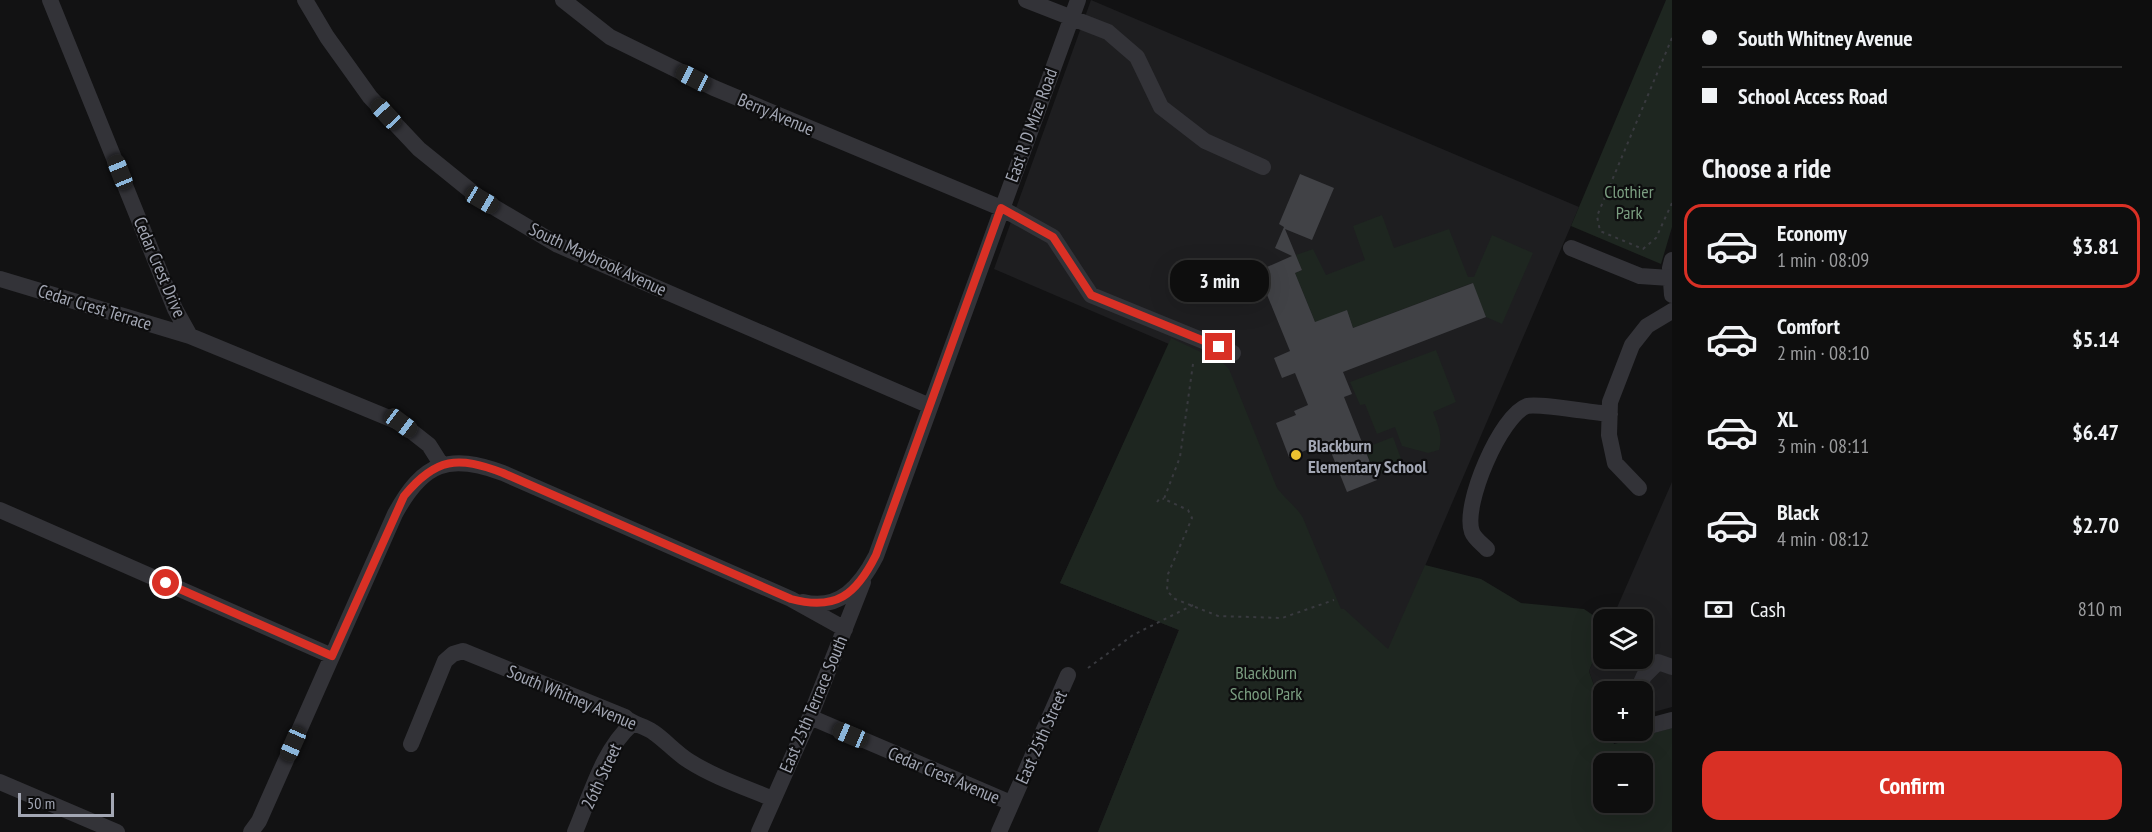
<!DOCTYPE html>
<html lang="en">
<head>
<meta charset="utf-8">
<style>
	body { margin:0; font-family:"PT Sans Narrow",sans-serif; background:#171717; color:#f1f3f6; height:100vh; display:flex; flex-direction:column; font-size:22px; white-space:nowrap }
	* { box-sizing:border-box; margin:0 }
	p { font-size:20px; color:#9b9c9e }
	.icon { flex:none; width:33px; height:33px; fill:none; stroke:currentColor; stroke-width:2; stroke-linecap:round; stroke-linejoin:round }
	.map { position:relative; flex:1; overflow:hidden }
	.panel { display:flex; flex-direction:column; background:#0e0e0e; width:480px }
	.panel>* { flex:none }
	.hud { display:grid; align-content:center; height:132px; padding:0 30px; background:#0e0e0e }
	.tools { position:absolute; left:1593px; top:609px; display:grid; gap:12px }
	.tools a { display:grid; place-items:center; width:60px; height:60px; border-radius:12px; background:#0e0e0e; box-shadow:0 6px 24px #0002,0 0 0 2px #2e2e2e; font-size:30px }
	.scale { position:absolute; left:18px; bottom:15px; width:96px; box-sizing:border-box; padding-left:6px; border:3px solid #a3a7b4; border-top:0; font-size:16px; line-height:21px; white-space:nowrap; color:#a3a7b4; -webkit-text-stroke:4px #0d0d0e; paint-order:stroke }
	.end { position:absolute; width:27px; height:27px; margin:-14px; border:8px solid #d93025; background:#fff; box-shadow:0 0 0 3px #fff }
	.from { border-radius:50% }
	.bubble { position:absolute; height:42px; border-radius:18px; background:#0e0e0e; box-shadow:0 6px 24px #0002,0 0 0 2px #2e2e2e; font-size:20px; font-weight:800; line-height:42px; text-align:center }
	.car { position:absolute; width:18px; height:36px; margin:-18px -9px; border-radius:8px; box-shadow:0 0 4px 2px #0007; background:linear-gradient(#222 24%,#8ab4d8 0 40%,#222 0 76%,#8ab4d8 0 86%,#222 0) }
	.hud b { display:flex; align-items:center; gap:21px; height:57px; font-size:22px }
	.hud b+b { border-top:2px solid #2e2e2e }
	.hud i { width:15px; height:15px; background:#f1f3f6 }
	ul { padding:0; list-style:none }
	li { display:flex; align-items:center; gap:18px; height:84px; margin:0 12px 9px; padding:0 18px; border:3px solid transparent; border-radius:18px }
	li div { flex:1 }
	li b { display:block; font-size:22px }
	li em { font-style:normal; font-weight:800 }
	li.selected { border-color:#d93025 }
	li>.icon { width:54px; height:54px; stroke-width:1.5 }
	h2 { padding:0 30px; font-size:27px; line-height:72px }
	.pay { display:flex; align-items:center; gap:15px; height:66px; padding:0 30px; font-size:22px }
	.pay p { margin-inline-start:auto }
	.cta { display:flex; gap:12px; margin-top:auto; padding:12px 30px }
	.cta a { flex:1; height:69px; border-radius:18px; background:#d93025; color:#fff; font-size:24px; font-weight:800; line-height:69px; text-align:center }
	main { display:flex; flex:1; min-height:0 }
	.map>svg:first-child { display:block }
	.built { fill:#1e1e20 }
	.green { fill:#1e2620; fill-rule:evenodd }
	.building { fill:#414246 }
	.lines { fill:none; stroke-linecap:round; stroke-linejoin:round }
	.path { stroke:#393a3f; stroke-width:2; stroke-dasharray:3 4.5; stroke-linecap:butt }
	.minor { stroke:#333338; stroke-width:16 }
	.route { stroke:#d93025; stroke-width:8 }
	.poi-dot { fill:#edc230; stroke:#0d0d0e; stroke-width:2 }
	.labels { text-anchor:middle; dominant-baseline:central; stroke-width:4.5; stroke-linejoin:round; paint-order:stroke }
	.street-label { font-size:18px; fill:#a3a7b4; stroke:#0d0d0e }
	.park-label { font-size:18px; fill:#7b9e81; stroke:#0d0d0e }
	.poi-label { font-size:18px; font-weight:bold; fill:#a3a7b4; stroke:#0d0d0e; text-anchor:start }
</style>
</head>
<body>
<main>
<div class="map">
<svg width="1672" height="832" viewBox="0 0 1672 832">
	<rect width="100%" height="100%" fill="#121213"/>
	<!-- built -->
	<path class="built" d="M1091,0L1579,207L1389,650L1098,832L1179,630L1060,583L1169,344L994,269Z
		M1672,482V707L1643,715L1642,692H1604L1603,712L1589,671L1603,638L1604,658H1642V620L1612,619Z"/>
	<!-- green -->
	<path class="green" d="M1666,0H1672V227L1661,264L1571,226Z
		M1382,215L1394,248L1449,229L1468,277H1474L1492,235L1533,253L1502,324L1486,317L1472,283L1353,328L1347,310L1328,354L1295,273L1302,270L1296,255L1313,249L1326,275L1365,260L1353,226Z
		M1171,338L1222,362L1229,369L1277,488C1285,499 1296,506 1303,518L1341,609H1344L1388,649L1425,565L1481,579L1521,603L1584,609L1603,622V638L1589,671L1603,712L1604,730L1610,731L1614,744L1672,728V832H1098L1179,630L1060,583ZM1604,764H1642V802H1604Z
		M1436,350L1456,402L1433,412C1438,425 1443,436 1439,450L1428,453L1402,446L1395,427L1377,434L1365,404L1360,405L1350,382Z
		M1393,437L1403,464L1375,475L1365,448Z"/>
	<!-- building -->
	<path class="building" d="M1300,174L1334,188L1312,240L1285,229L1302,270L1295,273L1315,322L1347,310L1353,328L1473,283L1486,317L1343,372L1352,394L1344,397L1377,480L1347,492L1327,442L1289,457L1276,423L1296,415L1294,411L1308,405L1295,373L1282,378L1274,358L1290,351L1263,285L1257,288L1251,274L1292,256L1275,248L1284,227L1279,224Z"/>
	<g class="lines">
		<!-- path -->
		<path class="path" d="M1672,38L1597,216L1600,231L1643,249L1656,238L1672,203
			M1193,364L1180,457L1164,499L1188,510L1192,518L1168,574L1167,591L1175,599L1218,616L1282,618L1334,600
			M1157,502L1160,498L1164,499
			M1088,668L1133,635L1193,605"/>
		<!-- minor -->
		<path class="minor" d="M50,0L175,309L190,336
			M305,0L327,37L370,97L419,149L482,200L558,245L930,406
			M563,0L610,37L714,88L1001,208L1053,237L1091,295L1233,353
			M1026,0L1108,32L1137,57L1161,107L1205,141L1263,167
			M1571,248L1640,276L1670,278
			M1672,260L1670,268L1672,295
			M0,279L190,336L401,423L429,445L441,464
			M1639,488L1615,463L1609,435L1610,402L1632,345L1647,326L1672,311
			M0,510L332,656
			M1487,549C1482,544 1474,538 1472,532C1462,505 1501,415 1527,406C1538,403 1595,413 1610,414
			M803,602C840,611 861,585 876,556L1078,0
			M1637,692L1644,676L1658,662L1672,667
			M810,717L1011,803
			M1642,728L1672,720
			M1616,735L1633,730
			M411,744L445,661L453,654L463,651L625,717C633,725 643,725 653,732C665,740 676,753 689,761C714,777 744,787 773,799
			M0,782L117,832
			M251,832L259,821L395,514C423,462 449,453 503,473L791,599L845,629
			M575,832C591,795 602,751 632,724
			M759,832L810,717L863,582
			M999,832L1068,675"/>
	</g>
	<g class="lines">
		<!-- route -->
		<path class="route" d="M166,583L332,656L404,496C436,457 458,456 503,473L791,599C836,611 856,595 876,555L1001,208L1053,237L1091,295L1219,347"/>
	</g>
	<!-- markers -->
	<circle class="poi-dot" cx="1296" cy="455" r="6"/>
	<g class="labels">
		<!-- street labels -->
		<g class="street-label">
			<text transform="translate(776 114) rotate(23)">Berry Avenue</text>
			<text transform="translate(1031 125) rotate(-70)">East R D Mize Road</text>
			<text transform="translate(598 259) rotate(25)">South Maybrook Avenue</text>
			<text transform="translate(160 267) rotate(67)">Cedar Crest Drive</text>
			<text transform="translate(95 307) rotate(17)">Cedar Crest Terrace</text>
			<text transform="translate(572 697) rotate(23)">South Whitney Avenue</text>
			<text transform="translate(813 704) rotate(-67)">East 25th Terrace South</text>
			<text transform="translate(1041 737) rotate(-66)">East 25th Street</text>
			<text transform="translate(944 775) rotate(23)">Cedar Crest Avenue</text>
			<text transform="translate(601 776) rotate(-65)">26th Street</text>
		</g>
		<!-- park labels -->
		<g class="park-label">
			<text x="1629" y="191">Clothier<tspan x="1629" dy="21">Park</tspan></text>
			<text x="1266" y="672">Blackburn<tspan x="1266" dy="21">School Park</tspan></text>
		</g>
		<!-- poi labels -->
		<g class="poi-label">
			<text x="1308" y="445">Blackburn<tspan x="1308" dy="21">Elementary School</tspan></text>
		</g>
	</g>
</svg>
<div class="tools">
<a><svg class="icon" aria-label="layers" viewBox="0 0 24 24"><path d="M12 4l9 5-9 5-9-5zM3 14l9 5 9-5"/></svg></a>
<a>+</a>
<a>−</a>
</div>
<div class="scale">50 m</div>
<i class="end from" style="left:166px;top:583px"></i>
<i class="end" style="left:1219px;top:347px"></i>
<div class="bubble" style="left:1170px;top:260px;width:99px">3 min</div>
<i class="car" style="left:693px;top:78px;rotate:297deg"></i>
<i class="car" style="left:386px;top:114px;rotate:317deg"></i>
<i class="car" style="left:120px;top:172px;rotate:338deg"></i>
<i class="car" style="left:482px;top:200px;rotate:120deg"></i>
<i class="car" style="left:401px;top:423px;rotate:127deg"></i>
<i class="car" style="left:850px;top:735px;rotate:293deg"></i>
<i class="car" style="left:293px;top:744px;rotate:204deg"></i>
</div>
<section class="panel">
<div class="hud">
<b><i class="from"></i>South Whitney Avenue</b>
<b><i></i>School Access Road</b>
</div>
<h2>Choose a ride</h2>
<ul>
<li class="selected"><svg class="icon" aria-label="car" viewBox="0 0 24 24"><path d="M5 17H2v-5l4-1 3-4h7l3 4 3 1v5h-3M9 17h6M6 11h13"/><circle cx="7" cy="17" r="2"/><circle cx="17" cy="17" r="2"/></svg><div><b>Economy</b><p>1 min · 08:09</p></div><em>$3.81</em></li>
<li><svg class="icon" aria-label="car" viewBox="0 0 24 24"><path d="M5 17H2v-5l4-1 3-4h7l3 4 3 1v5h-3M9 17h6M6 11h13"/><circle cx="7" cy="17" r="2"/><circle cx="17" cy="17" r="2"/></svg><div><b>Comfort</b><p>2 min · 08:10</p></div><em>$5.14</em></li>
<li><svg class="icon" aria-label="car" viewBox="0 0 24 24"><path d="M5 17H2v-5l4-1 3-4h7l3 4 3 1v5h-3M9 17h6M6 11h13"/><circle cx="7" cy="17" r="2"/><circle cx="17" cy="17" r="2"/></svg><div><b>XL</b><p>3 min · 08:11</p></div><em>$6.47</em></li>
<li><svg class="icon" aria-label="car" viewBox="0 0 24 24"><path d="M5 17H2v-5l4-1 3-4h7l3 4 3 1v5h-3M9 17h6M6 11h13"/><circle cx="7" cy="17" r="2"/><circle cx="17" cy="17" r="2"/></svg><div><b>Black</b><p>4 min · 08:12</p></div><em>$2.70</em></li>
</ul>
<div class="pay"><svg class="icon" aria-label="cash" viewBox="0 0 24 24"><path d="M3 7h18v10H3z"/><circle cx="12" cy="12" r="2"/></svg>Cash<p>810 m</p></div>
<div class="cta"><a>Confirm</a></div>
</section>
</main>
</body>
</html>
